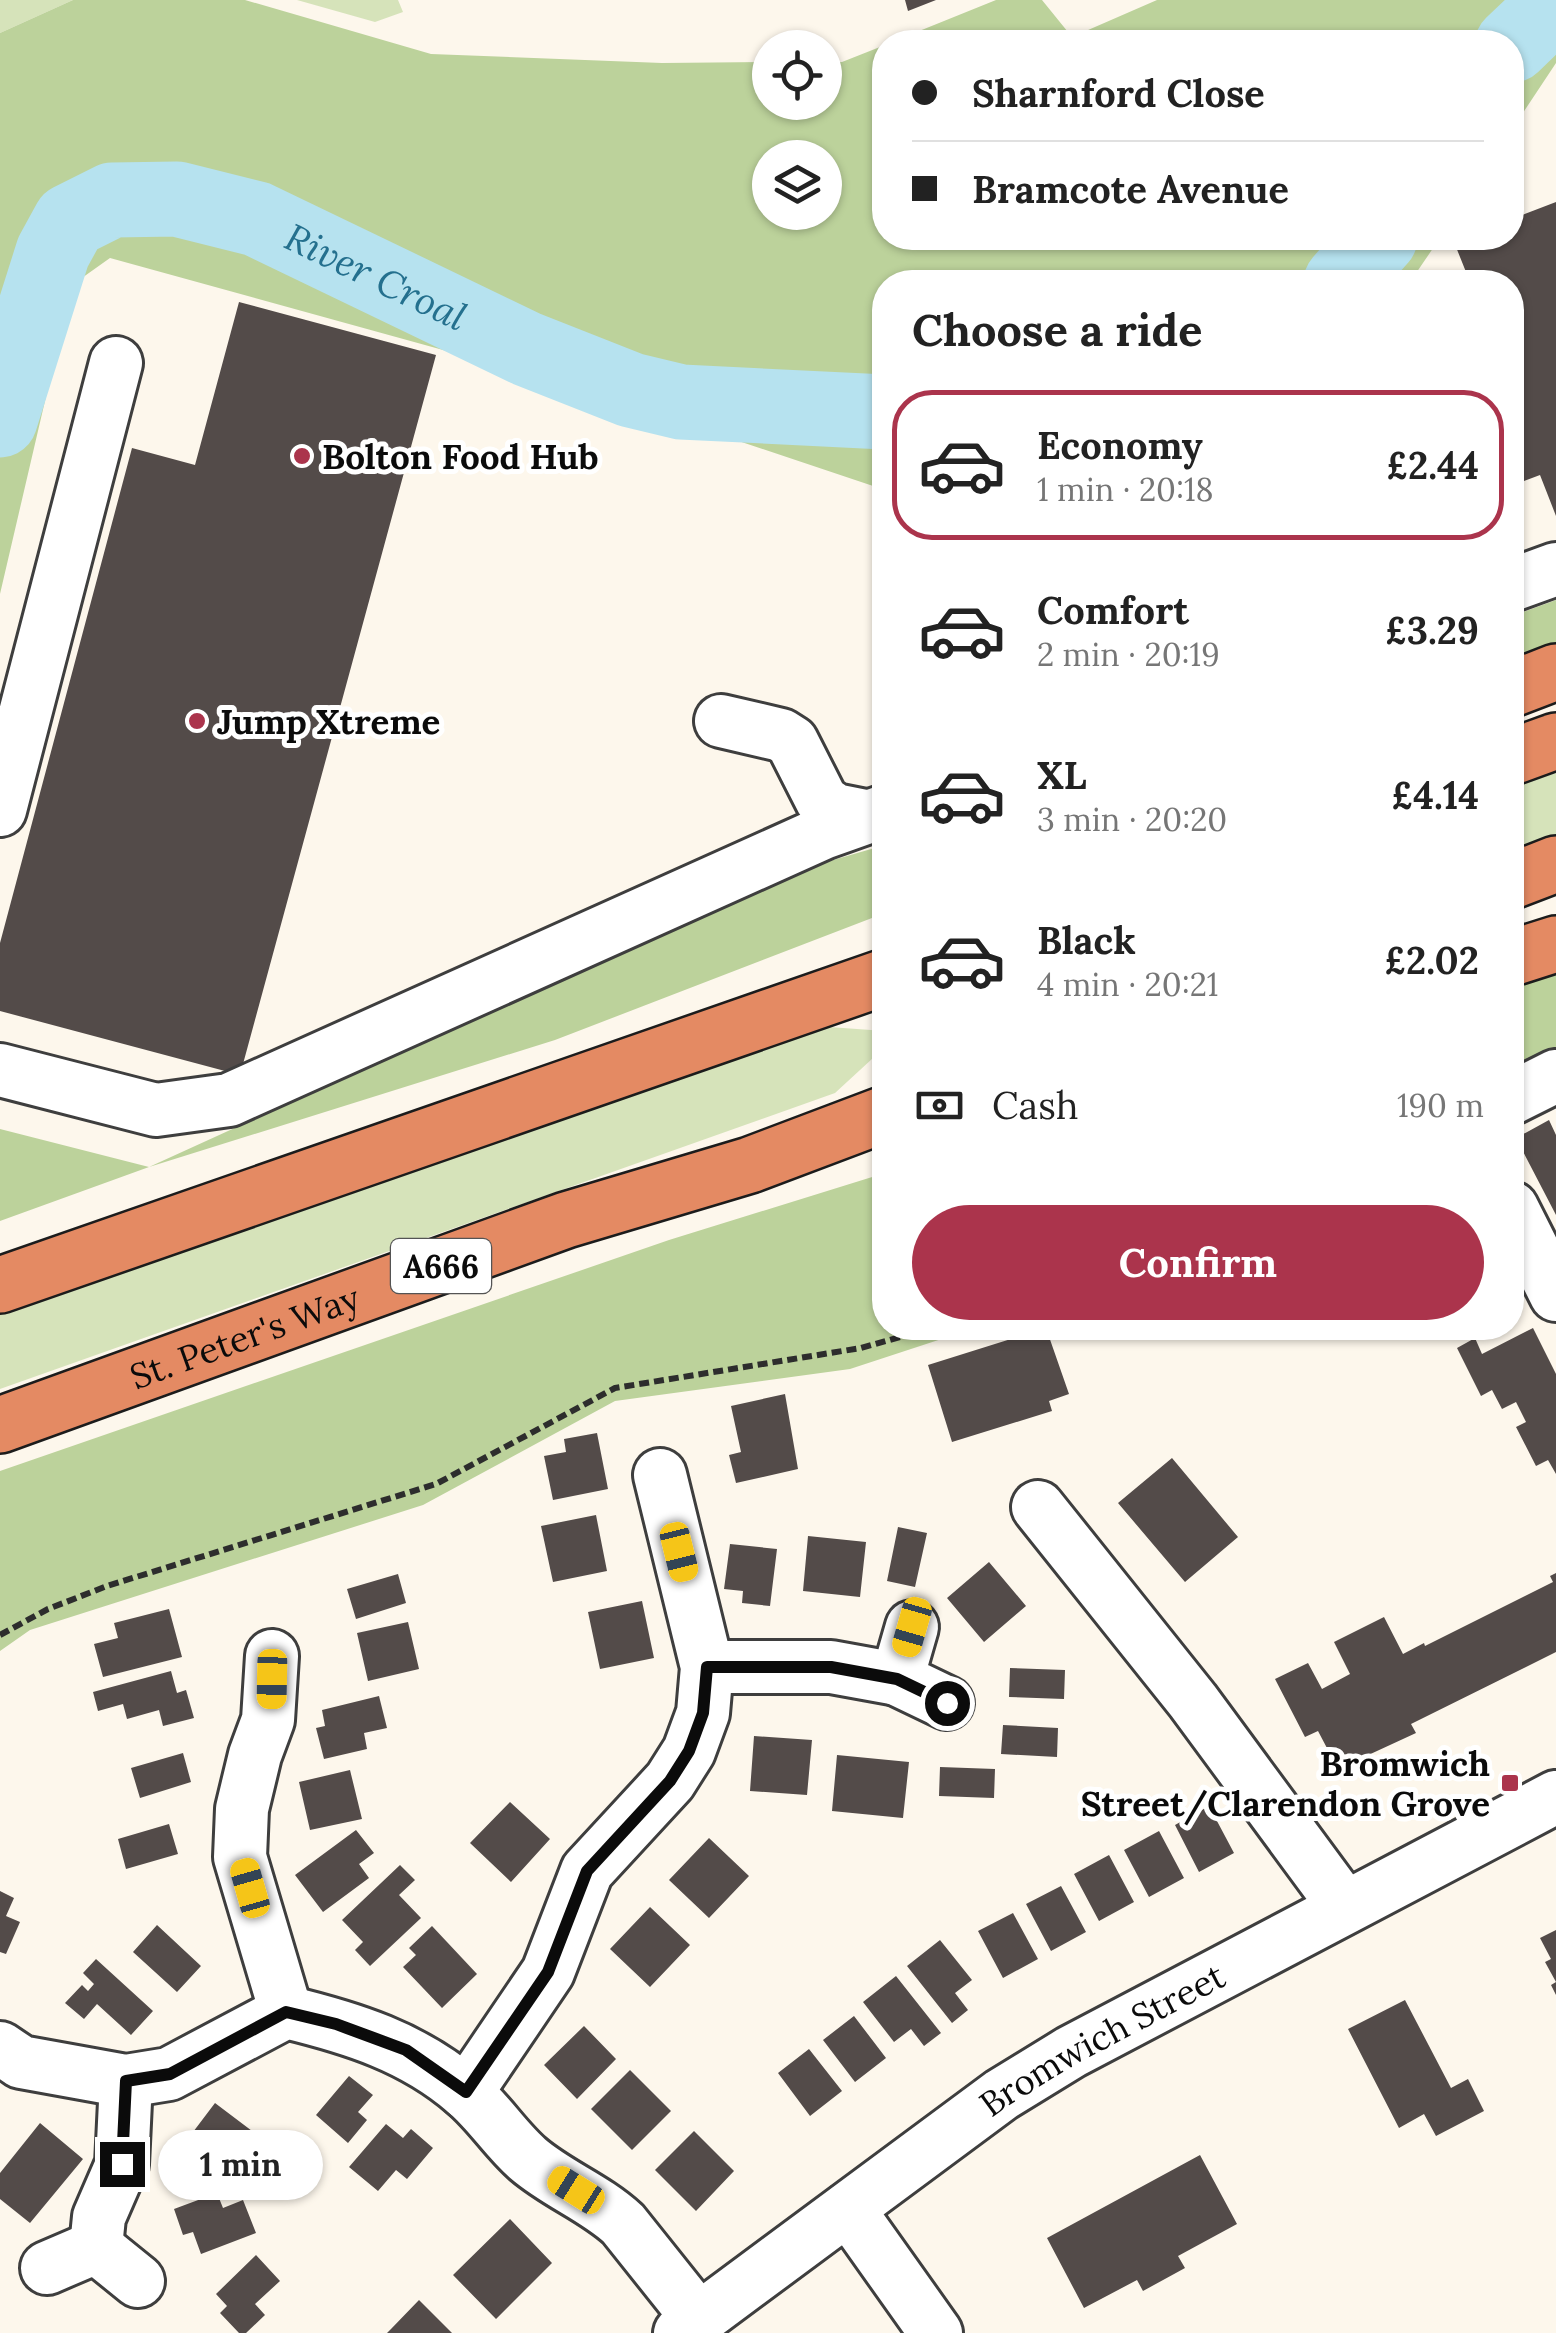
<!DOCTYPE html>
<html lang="en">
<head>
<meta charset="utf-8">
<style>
	body { margin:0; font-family:Lora,serif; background:#f6f6f6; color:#222; height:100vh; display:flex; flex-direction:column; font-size:38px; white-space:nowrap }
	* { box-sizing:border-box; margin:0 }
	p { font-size:32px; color:#767676 }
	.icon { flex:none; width:55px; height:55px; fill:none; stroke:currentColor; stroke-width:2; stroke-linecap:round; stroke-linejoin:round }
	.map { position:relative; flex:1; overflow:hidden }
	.side { position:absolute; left:872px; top:270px; width:652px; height:1070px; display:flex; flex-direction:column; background:#fff; border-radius:40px; box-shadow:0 2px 8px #0004 }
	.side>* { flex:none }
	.top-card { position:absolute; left:872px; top:30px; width:652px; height:220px; border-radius:40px; box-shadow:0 2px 8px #0004; display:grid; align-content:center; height:220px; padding:0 40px; background:#fff }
	.tools { position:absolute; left:752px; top:30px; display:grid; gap:20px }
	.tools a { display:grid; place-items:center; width:90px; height:90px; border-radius:50%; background:#fff; box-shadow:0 2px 8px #0004; font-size:50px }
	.end { position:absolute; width:45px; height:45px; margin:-22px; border:12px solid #0b0b0b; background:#fff; box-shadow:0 0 0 5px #fff }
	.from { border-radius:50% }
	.bubble { position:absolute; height:70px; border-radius:35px; background:#fff; box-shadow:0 2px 8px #0004; font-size:32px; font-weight:800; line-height:70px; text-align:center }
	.car { position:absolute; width:30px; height:60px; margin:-30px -15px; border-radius:12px; box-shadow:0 0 8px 2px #0007; background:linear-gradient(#f5c518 24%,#345 0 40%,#f5c518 0 76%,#345 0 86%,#f5c518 0) }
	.top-card b { display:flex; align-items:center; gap:35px; height:95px; font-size:38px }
	.top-card b+b { border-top:2px solid #e0e0e0 }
	.top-card i { width:25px; height:25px; background:#222 }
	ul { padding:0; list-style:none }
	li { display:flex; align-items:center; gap:30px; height:150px; margin:0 20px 15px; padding:0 20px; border:5px solid transparent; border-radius:40px }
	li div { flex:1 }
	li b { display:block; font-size:38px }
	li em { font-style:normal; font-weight:800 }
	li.on { border-color:#ab344c }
	li>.icon { width:90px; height:90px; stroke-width:1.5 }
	h2 { padding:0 40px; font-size:45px; line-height:120px }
	.pay { display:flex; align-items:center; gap:25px; height:110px; padding:0 40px; font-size:38px }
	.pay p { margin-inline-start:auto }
	.button { display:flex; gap:20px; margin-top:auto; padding:20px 40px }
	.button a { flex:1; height:115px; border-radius:60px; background:#ab344c; color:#fff; font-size:40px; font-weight:800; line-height:115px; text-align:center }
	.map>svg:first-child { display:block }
	.green { fill:#d6e3ba }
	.forest { fill:#bcd29b; fill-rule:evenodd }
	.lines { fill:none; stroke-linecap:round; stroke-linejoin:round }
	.river { stroke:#b6e2ef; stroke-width:75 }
	.building { fill:#534b49 }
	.minor-casing { stroke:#3e3e3e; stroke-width:58 }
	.highway-casing { stroke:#1c1c1c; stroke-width:60 }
	.path { stroke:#2d2d2d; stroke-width:6; stroke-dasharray:10 5; stroke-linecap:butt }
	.minor { stroke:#fff; stroke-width:52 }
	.highway { stroke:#e48a63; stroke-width:55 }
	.route { stroke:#0b0b0b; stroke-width:12 }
	.poi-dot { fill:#ab344c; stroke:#fff; stroke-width:4 }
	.labels { text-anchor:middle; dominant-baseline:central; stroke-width:10; stroke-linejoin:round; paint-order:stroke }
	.shield { fill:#fff; stroke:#545454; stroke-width:2.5 }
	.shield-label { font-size:32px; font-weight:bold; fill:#0b0b0b }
	.poi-label { font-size:35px; font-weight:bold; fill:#0b0b0b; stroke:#fff; text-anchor:start }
	.street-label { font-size:35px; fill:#0b0b0b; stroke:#fff }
	.water-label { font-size:38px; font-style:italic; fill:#24708e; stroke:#fff }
</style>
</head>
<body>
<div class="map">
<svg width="1556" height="2333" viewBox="0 0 1556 2333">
	<rect width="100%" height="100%" fill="#fdf7ec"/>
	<!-- green -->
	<path class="green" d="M0,0H73L0,33Z
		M297,0H398L403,12L375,22Z
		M1556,773V836L1513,851L1512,787Z
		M815,1026L885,1031V1047L835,1093L0,1389V1307Z"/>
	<!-- forest -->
	<path class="forest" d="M73,0H245L431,54L662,63L770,62V102H825V62H842L885,45V238H1440L1410,282H885V490L577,387L110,258L72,285L0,594V33ZM770,158H825V212H770Z
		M996,0H1042L1072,37L1157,0H1556V63L1513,128L1512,42H892Z
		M1556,600V653L1513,670L1512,616Z
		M885,845V913L555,1040L149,1167L0,1221V1129L149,1167L809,867Z
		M1556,965V1067L1513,1089V978Z
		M885,1173V1328H975L850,1369L615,1401L423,1505L30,1630L0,1651V1471L669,1240Z"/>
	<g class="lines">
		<!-- river -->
		<g class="river">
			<path d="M1512,45L1556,3"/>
			<path d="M1341,282L1380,238"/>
			<path id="s1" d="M0,420L53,252L70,221L112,200L177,199L257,219L527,349L631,390L681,402L885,412"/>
		</g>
	</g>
	<!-- building -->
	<path class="building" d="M905,0H936L908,11Z
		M1556,202V516L1540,475L1516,484L1512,474V282H1470L1454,242L1466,238H1512V219Z
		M239,302L436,355L240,1075L0,1011V943L132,448L195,465Z
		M1549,1120L1556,1135V1215L1516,1138Z
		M1046,1328L1069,1394L1049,1401L1052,1411L952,1442L928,1365Z
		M1533,1328L1556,1374V1474L1548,1460L1536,1466L1516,1427L1526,1422L1516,1402L1502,1409L1492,1390L1481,1396L1457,1348L1475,1338L1482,1354Z
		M785,1394L798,1469L736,1483L729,1455L741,1452L731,1406Z
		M597,1433L608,1489L553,1500L544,1456L566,1452L564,1439Z
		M1172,1458L1238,1537L1185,1582L1118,1503Z
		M596,1515L607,1571L553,1582L541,1526Z
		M898,1527L927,1533L915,1587L887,1581Z
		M808,1536L866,1542L860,1597L803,1591Z
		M730,1544L777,1549L770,1606L742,1603L743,1591L724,1589Z
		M989,1562L1026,1606L984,1642L947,1598Z
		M1556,1573V1652L1411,1724L1416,1733L1338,1769L1318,1731L1305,1737L1275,1679L1308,1663L1322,1689L1350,1674L1334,1642L1384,1617L1403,1654L1424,1643L1425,1646L1553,1582L1550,1576Z
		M398,1574L406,1603L356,1619L347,1589Z
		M642,1601L654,1658L600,1669L588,1612Z
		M169,1609L182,1657L103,1677L94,1644L118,1638L114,1623Z
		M408,1622L419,1669L368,1681L357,1633Z
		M1010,1668L1065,1670L1064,1699L1009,1697Z
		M171,1671L177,1693L186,1690L194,1718L163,1726L159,1710L127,1719L123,1704L98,1711L93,1692Z
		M379,1696L387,1728L364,1733L367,1749L324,1759L316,1728L325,1726L322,1710Z
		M1003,1725L1058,1728L1057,1757L1001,1754Z
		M754,1736L812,1740L807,1795L750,1791Z
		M183,1753L191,1782L140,1798L131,1768Z
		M837,1755L909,1762L903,1818L832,1811Z
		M940,1767L995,1769L994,1798L939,1796Z
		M350,1770L362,1819L310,1830L299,1782Z
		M510,1802L550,1839L511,1882L470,1843Z
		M1209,1806L1234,1853L1199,1872L1175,1825Z
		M169,1824L178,1854L126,1869L118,1839Z
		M356,1830L374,1853L359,1864L369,1878L323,1912L295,1875Z
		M1159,1831L1184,1878L1149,1897L1124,1850Z
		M709,1838L749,1876L709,1918L669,1880Z
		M1109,1855L1134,1902L1099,1921L1074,1874Z
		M400,1865L415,1880L399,1895L421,1918L370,1966L355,1950L363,1942L342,1920Z
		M1061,1886L1086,1932L1051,1951L1026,1904Z
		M0,1891L14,1898L6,1916L20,1922L6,1954L0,1952Z
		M650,1907L690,1945L650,1987L610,1949Z
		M1013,1913L1038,1959L1003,1978L978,1931Z
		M157,1925L201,1966L177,1992L133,1952Z
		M432,1926L477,1974L442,2008L403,1967L416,1955L409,1948Z
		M1556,1930V1995L1551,1985L1556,1982L1545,1962L1551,1959L1540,1938Z
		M940,1940L972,1980L955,1993L968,2010L952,2023L907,1966Z
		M96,1959L153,2011L131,2035L97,2004L84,2019L65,2003L82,1985L88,1991L94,1984L83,1973Z
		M896,1976L941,2033L924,2046L911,2029L894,2042L863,2002Z
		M1405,2000L1451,2088L1468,2079L1484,2111L1436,2136L1424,2114L1399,2128L1348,2029Z
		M854,2016L886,2058L855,2082L823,2040Z
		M584,2026L616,2059L577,2099L544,2065Z
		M809,2049L842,2091L810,2116L778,2073Z
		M630,2070L671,2111L632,2150L591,2109Z
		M349,2076L373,2095L358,2112L367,2120L348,2143L316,2115Z
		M215,2103L277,2150L259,2174L242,2162L232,2176L187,2140Z
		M40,2123L83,2159L30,2223L0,2199V2173Z
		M386,2124L403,2138L411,2129L433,2148L407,2179L396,2170L378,2191L349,2167Z
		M694,2131L734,2171L696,2211L655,2170Z
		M1200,2155L1237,2224L1178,2256L1185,2268L1143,2291L1137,2280L1084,2308L1047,2238Z
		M217,2193L223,2208L243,2200L256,2233L201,2254L193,2232L183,2235L174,2209Z
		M510,2219L552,2263L496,2319L453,2275Z
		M256,2255L280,2281L255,2304L265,2315L246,2333H239L220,2313L227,2306L216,2294Z
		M419,2300L452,2333H387L391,2329Z"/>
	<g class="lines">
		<defs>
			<g id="minor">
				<path d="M1512,585L1556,569"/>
				<path d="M721,721L781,735L792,742L822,801L835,810L870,817"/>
				<path d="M0,810L116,363"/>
				<path d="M0,1070L156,1110L229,1100L823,833L885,811"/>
				<path d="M1512,1098L1556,1076"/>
				<path d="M1512,1208L1556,1295"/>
				<path d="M1038,1507L1193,1701L1344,1906"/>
				<path d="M912,1627L897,1679L947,1703"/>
				<path d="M272,1656L268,1720L255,1755L242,1809L240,1857L286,2012"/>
				<path d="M707,1667H831L897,1679"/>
				<path d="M0,2048L21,2062L126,2081L169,2074L286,2012C352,2028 413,2047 465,2092C489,2112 505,2139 528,2159C557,2184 595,2198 623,2224L698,2318"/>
				<path d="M466,2093L548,1972L587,1871L670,1781L689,1751L703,1713L707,1667L660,1475"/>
				<path d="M848,2209L936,2333"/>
				<path d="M96,2247L99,2217L122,2164L126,2081"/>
				<path d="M47,2268L96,2247L138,2281"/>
				<path id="s2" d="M680,2333L1001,2095L1071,2052L1556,1797"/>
			</g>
			<g id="highway">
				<path d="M1512,689L1556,672"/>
				<path d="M1512,757L1556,741"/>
				<path d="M1512,881L1556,864"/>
				<path d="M1512,958L1556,944"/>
				<path d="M0,1285L885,977"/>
				<path id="s3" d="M0,1425L566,1220L750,1165L885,1114"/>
			</g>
		</defs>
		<!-- minor casing -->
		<use href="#minor" class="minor-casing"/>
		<!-- highway casing -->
		<use href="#highway" class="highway-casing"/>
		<!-- path -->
		<path class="path" d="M0,1635L48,1609L107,1586L436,1484L615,1388L861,1348L932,1328"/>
		<!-- minor -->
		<use href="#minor" class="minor"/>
		<!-- highway -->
		<use href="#highway" class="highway"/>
	</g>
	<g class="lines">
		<!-- route -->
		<path class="route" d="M122,2164L126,2081L170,2074L286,2012L336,2024L406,2050L466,2092L548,1972L587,1871L670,1781L689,1751L703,1713L707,1667H831L897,1679L947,1703"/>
	</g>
	<!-- markers -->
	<g class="poi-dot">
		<circle cx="302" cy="456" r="10"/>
		<circle cx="197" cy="721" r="10"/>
		<rect x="1500" y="1773" width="20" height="20" rx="5"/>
	</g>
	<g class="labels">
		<!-- shield labels -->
		<rect class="shield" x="391" y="1239" width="100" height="54" rx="8"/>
		<g class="shield-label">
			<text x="441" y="1266">A666</text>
		</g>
		<!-- poi labels -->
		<g class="poi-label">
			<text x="322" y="456">Bolton Food Hub</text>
			<text x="217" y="721">Jump Xtreme</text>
			<text x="1490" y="1763" text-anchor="end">Bromwich<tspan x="1490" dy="40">Street/Clarendon Grove</tspan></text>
		</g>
		<!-- street labels -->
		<g class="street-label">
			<text stroke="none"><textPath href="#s3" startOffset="260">St. Peter's Way</textPath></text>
			<text stroke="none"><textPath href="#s2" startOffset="515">Bromwich Street</textPath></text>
		</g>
		<!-- water labels -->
		<g class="water-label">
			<text stroke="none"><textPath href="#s1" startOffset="538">River Croal</textPath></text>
		</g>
	</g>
</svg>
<div class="tools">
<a><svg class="icon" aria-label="locate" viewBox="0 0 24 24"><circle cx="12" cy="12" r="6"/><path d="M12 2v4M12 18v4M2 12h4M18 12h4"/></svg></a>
<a><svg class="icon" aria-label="layers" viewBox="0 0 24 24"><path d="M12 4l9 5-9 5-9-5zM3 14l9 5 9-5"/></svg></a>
</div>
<i class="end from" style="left:947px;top:1703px"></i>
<i class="end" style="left:122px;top:2164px"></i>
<div class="bubble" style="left:158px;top:2130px;width:165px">1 min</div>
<i class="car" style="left:679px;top:1552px;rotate:166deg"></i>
<i class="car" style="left:912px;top:1627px;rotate:196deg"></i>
<i class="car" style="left:272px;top:1679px;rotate:181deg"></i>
<i class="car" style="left:250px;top:1888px;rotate:344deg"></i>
<i class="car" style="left:576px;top:2190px;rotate:302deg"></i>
<div class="top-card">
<b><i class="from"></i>Sharnford Close</b>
<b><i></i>Bramcote Avenue</b>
</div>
<section class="side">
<h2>Choose a ride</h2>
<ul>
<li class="on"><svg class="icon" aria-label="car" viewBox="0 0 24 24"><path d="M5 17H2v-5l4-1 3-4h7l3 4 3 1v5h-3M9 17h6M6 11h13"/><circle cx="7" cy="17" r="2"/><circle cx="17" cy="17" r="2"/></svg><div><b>Economy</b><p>1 min · 20:18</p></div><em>£2.44</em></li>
<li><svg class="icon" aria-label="car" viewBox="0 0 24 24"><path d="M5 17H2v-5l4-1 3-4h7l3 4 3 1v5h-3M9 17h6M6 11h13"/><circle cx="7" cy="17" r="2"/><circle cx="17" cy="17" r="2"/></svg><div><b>Comfort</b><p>2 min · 20:19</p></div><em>£3.29</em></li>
<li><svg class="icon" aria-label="car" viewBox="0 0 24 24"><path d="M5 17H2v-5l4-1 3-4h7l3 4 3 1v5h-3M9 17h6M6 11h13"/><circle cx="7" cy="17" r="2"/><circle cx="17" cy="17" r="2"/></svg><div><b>XL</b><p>3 min · 20:20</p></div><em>£4.14</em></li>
<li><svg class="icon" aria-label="car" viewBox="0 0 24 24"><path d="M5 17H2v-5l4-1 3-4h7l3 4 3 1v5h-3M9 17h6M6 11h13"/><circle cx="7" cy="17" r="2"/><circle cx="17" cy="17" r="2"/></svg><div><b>Black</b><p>4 min · 20:21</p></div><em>£2.02</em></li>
</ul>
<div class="pay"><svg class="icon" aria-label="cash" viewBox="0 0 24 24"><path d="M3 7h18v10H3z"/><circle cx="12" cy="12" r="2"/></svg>Cash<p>190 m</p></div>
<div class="button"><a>Confirm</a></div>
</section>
</div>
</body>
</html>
